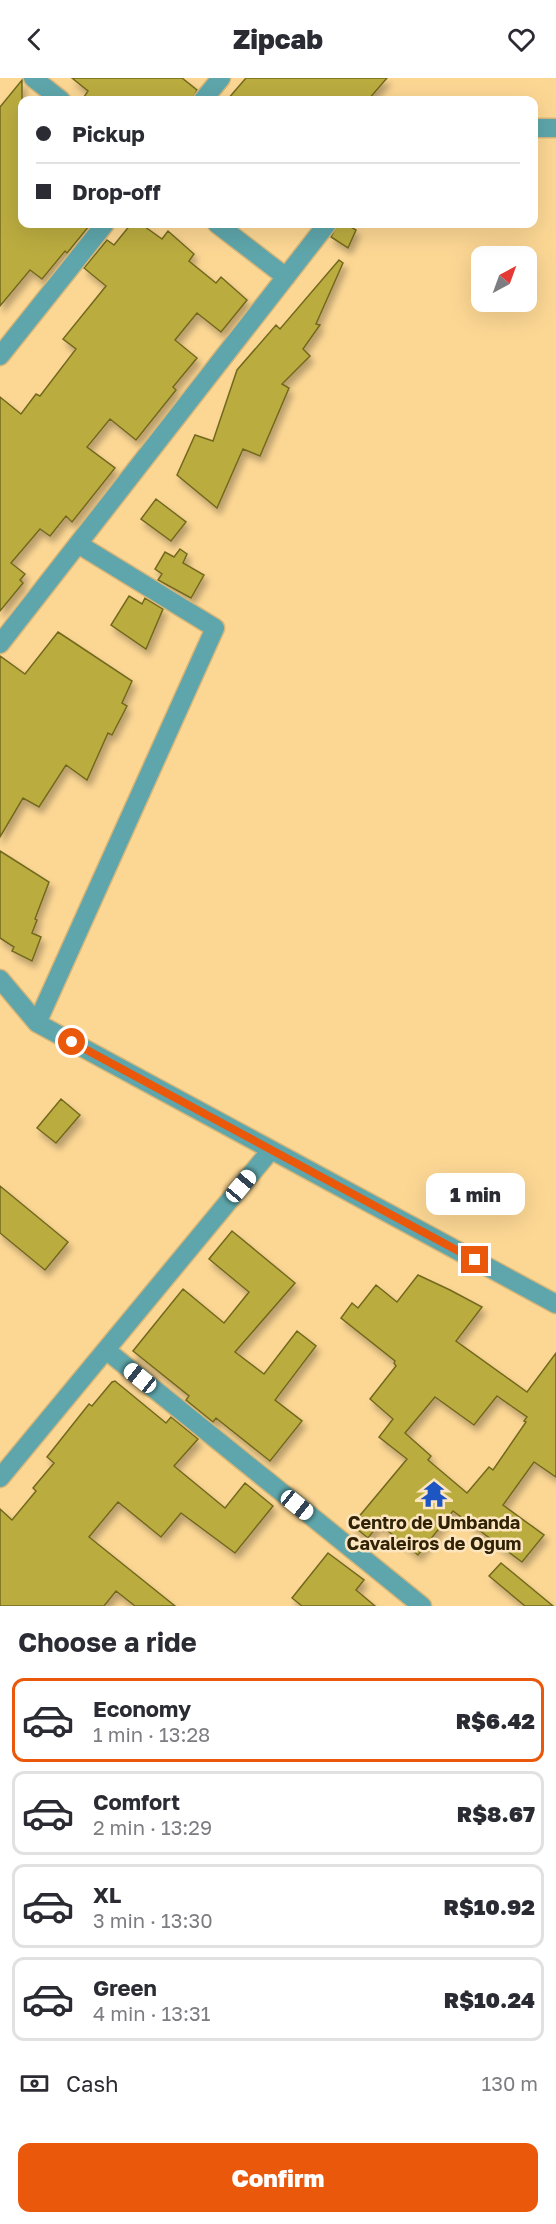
<!DOCTYPE html>
<html lang="en">
<head>
<meta charset="utf-8">
<style>
	body { margin:0; font-family:"Golos Text",sans-serif; background:#f7f7f7; color:#2b2b33; height:100vh; display:flex; flex-direction:column; font-size:22px; white-space:nowrap }
	* { box-sizing:border-box; margin:0 }
	p { font-size:20px; color:#7c7c81 }
	.icon { flex:none; width:33px; height:33px; fill:none; stroke:currentColor; stroke-width:2; stroke-linecap:round; stroke-linejoin:round }
	.map { position:relative; height:1528px; overflow:hidden }
	.panel { display:flex; flex-direction:column; background:#fff; flex:1 }
	.panel>* { flex:none }
	.hud { position:absolute; left:18px; top:18px; width:520px; height:132px; border-radius:12px; box-shadow:0 6px 24px #0002; display:grid; align-content:center; height:132px; padding:0 18px; background:#fff }
	.needle { width:39px; rotate:41deg }
	.controls { position:absolute; left:471px; top:168px; display:grid; gap:12px }
	.controls a { display:grid; place-items:center; width:66px; height:66px; border-radius:12px; background:#fff; box-shadow:0 6px 24px #0002; font-size:30px }
	.end { position:absolute; width:27px; height:27px; margin:-14px; border:8px solid #ea580c; background:#fff; box-shadow:0 0 0 3px #fff }
	.from { border-radius:50% }
	.bubble { position:absolute; height:42px; border-radius:12px; background:#fff; box-shadow:0 6px 24px #0002; font-size:20px; font-weight:800; line-height:42px; text-align:center }
	.car { position:absolute; width:18px; height:36px; margin:-18px -9px; border-radius:8px; box-shadow:0 0 4px 2px #0007; background:linear-gradient(#fff 24%,#345 0 40%,#fff 0 76%,#345 0 86%,#fff 0) }
	.hud b { display:flex; align-items:center; gap:21px; height:57px; font-size:22px }
	.hud b+b { border-top:2px solid #e1e1e2 }
	.hud i { width:15px; height:15px; background:#2b2b33 }
	ul { padding:0; list-style:none }
	li { display:flex; align-items:center; gap:18px; height:84px; margin:0 12px 9px; padding:0 6px; border:3px solid #e1e1e2; border-radius:12px }
	li div { flex:1 }
	li b { display:block; font-size:22px }
	li em { font-style:normal; font-weight:800 }
	li.current { border-color:#ea580c }
	li>.icon { width:54px; height:54px; stroke-width:1.5 }
	h2 { padding:0 18px; font-size:27px; line-height:72px }
	.pay { display:flex; align-items:center; gap:15px; height:66px; padding:0 18px; font-size:22px }
	.pay p { margin-inline-start:auto }
	.primary-button { display:flex; gap:12px; margin-top:auto; padding:12px 18px }
	.primary-button a { flex:1; height:69px; border-radius:12px; background:#ea580c; color:#fff; font-size:24px; font-weight:800; line-height:69px; text-align:center }
	header { display:flex; justify-content:space-between; align-items:center; height:78px; padding:0 18px; background:#fff; font-size:27px; font-weight:800 }
	.map>svg:first-child { display:block }
	.building { fill:#bbac3f; stroke:#73691f; stroke-width:1.5; fill-rule:evenodd; filter:url(#shadow) }
	.lines { fill:none; stroke-linecap:round; stroke-linejoin:round }
	.minor-casing { stroke:#d7b67a; stroke-width:21 }
	.minor { stroke:#5ea6ab; stroke-width:18 }
	.route { stroke:#ea580c; stroke-width:8 }
	.labels { text-anchor:middle; dominant-baseline:central; stroke-width:5; stroke-linejoin:round; paint-order:stroke }
	.poi-label { font-size:18px; font-weight:bold; fill:#302206; stroke:#fde6bf }
</style>
</head>
<body>
<header><svg class="icon" aria-label="back" viewBox="0 0 24 24"><path d="M15 5l-7 7 7 7"/></svg>Zipcab<svg class="icon" aria-label="heart" viewBox="0 0 24 24"><path d="M12 20l-8-8c-3-5 5-10 8-4 3-6 11-1 8 4z"/></svg></header>
<div class="map">
<svg width="556" height="1528" viewBox="0 0 556 1528">
	<defs>
		<filter id="shadow"><feDropShadow dx="3.5" dy="6" stdDeviation="3" flood-color="#0004"/></filter>
	</defs>
	<rect width="100%" height="100%" fill="#fcd794"/>
	<!-- building -->
	<path class="building" d="M72,0H182L197,12L192,22H82L88,13Z
		M246,0H387L368,22H227Z
		M22,2V146L90,147L67,175L65,173L42,201L30,192L0,228V29Z
		M131,146H141L162,161L168,153L194,176L189,183L216,205L221,199L247,222L221,254L197,235L175,262L197,280L173,309L176,312L136,362L110,341L87,369L115,390L72,444L66,438L50,458L40,451L11,485L25,496L20,502L23,505L0,533V319L21,336L36,316L40,318L76,271L63,261L106,208L84,190L107,162L114,167Z
		M338,146H346L356,152L348,170L331,159Z
		M339,182L343,185L316,246L320,247L303,271L310,278L282,306L289,310L260,378L243,371L217,430L177,397L195,357L213,363L237,292L276,247L280,251Z
		M156,421L186,444L171,463L141,441Z
		M180,471L187,476L183,485L204,497L191,520L158,502L162,496L155,491L165,474L174,479Z
		M129,518L142,526L145,520L163,531L146,571L111,547Z
		M58,554L132,603L122,625L127,628L112,657L108,655L87,702L66,687L39,729L23,720L0,759V578L25,596Z
		M0,773L49,804L35,841L37,842L32,855L41,859L32,883L12,873L14,869L0,860Z
		M61,1021L80,1037L56,1065L37,1050Z
		M0,1108L68,1164L45,1192L0,1155Z
		M232,1153L295,1205L235,1274L264,1296L297,1253L316,1268L275,1322L302,1343L270,1383L216,1340L213,1344L186,1322L189,1318L133,1273L183,1211L224,1245L249,1214L209,1181Z
		M418,1197L450,1212L482,1229L456,1263L527,1314L556,1275V1399L534,1384L503,1427L544,1457L522,1484L453,1433L418,1477L379,1446L368,1460L352,1447L407,1381L379,1359L393,1341L370,1321L396,1288L394,1285L395,1283L341,1240L352,1225L358,1230L376,1207L397,1224ZM497,1318L527,1339L524,1343L526,1344L493,1392L489,1389L467,1415L428,1382L431,1378L405,1355L435,1319L474,1347Z
		M115,1303L166,1345L171,1339L198,1361L174,1388L225,1430L245,1405L273,1428L235,1475L181,1435L161,1459L118,1424L89,1459L175,1528H135L116,1513L104,1528H0V1431L12,1442L36,1413L33,1410L54,1385L47,1379L89,1326L92,1328L112,1304Z
		M328,1475L364,1502L356,1512L375,1528H302L292,1520Z
		M501,1485L553,1528H525L489,1498Z"/>
	<g class="lines">
		<defs>
			<path id="minor" d="M33,0L61,22
				M203,22L221,0
				M534,50H556
				M217,146L286,199
				M0,278L105,146
				M0,566L327,146
				M0,901L37,945L556,1226
				M37,945L215,550L78,466
				M106,1272L422,1528
				M0,1400L271,1072"/>
		</defs>
		<!-- minor casing -->
		<use href="#minor" class="minor-casing"/>
		<!-- minor -->
		<use href="#minor" class="minor"/>
	</g>
	<g class="lines">
		<!-- route -->
		<path class="route" d="M72,964L475,1182"/>
	</g>
	<!-- icons -->
	<defs>
		<symbol id="temple-bare" viewBox="-9 -9 18 18"><path d="M0-6L5-2H3V0L6.5 2.5H4V6H1.5V3h-3V6H-4V2.5H-6.5L-3 0V-2H-5Z" fill="#1d56c2" stroke="#fde6bf" stroke-width="2.5" paint-order="stroke"/></symbol>
	</defs>
	<g fill-rule="evenodd">
		<use href="#temple-bare" x="415" y="1397" width="38" height="38"/>
	</g>
	<g class="labels">
		<!-- poi labels -->
		<g class="poi-label">
			<text x="434" y="1444">Centro de Umbanda<tspan x="434" dy="21">Cavaleiros de Ogum</tspan></text>
		</g>
	</g>
</svg>
<div class="controls">
<a><svg class="needle" viewBox="-14 -14 28 28"><path d="M0-13l5 13h-10z" fill="#e53935"/><path d="M0 13l5-13h-10z" fill="#7c7c81"/></svg></a>
</div>
<i class="end from" style="left:72px;top:964px"></i>
<i class="end" style="left:475px;top:1182px"></i>
<div class="bubble" style="left:426px;top:1095px;width:99px">1 min</div>
<i class="car" style="left:241px;top:1108px;rotate:40deg"></i>
<i class="car" style="left:140px;top:1300px;rotate:309deg"></i>
<i class="car" style="left:297px;top:1427px;rotate:129deg"></i>
<div class="hud">
<b><i class="from"></i>Pickup</b>
<b><i></i>Drop-off</b>
</div>
</div>
<section class="panel">
<h2>Choose a ride</h2>
<ul>
<li class="current"><svg class="icon" aria-label="car" viewBox="0 0 24 24"><path d="M5 17H2v-5l4-1 3-4h7l3 4 3 1v5h-3M9 17h6M6 11h13"/><circle cx="7" cy="17" r="2"/><circle cx="17" cy="17" r="2"/></svg><div><b>Economy</b><p>1 min · 13:28</p></div><em>R$6.42</em></li>
<li><svg class="icon" aria-label="car" viewBox="0 0 24 24"><path d="M5 17H2v-5l4-1 3-4h7l3 4 3 1v5h-3M9 17h6M6 11h13"/><circle cx="7" cy="17" r="2"/><circle cx="17" cy="17" r="2"/></svg><div><b>Comfort</b><p>2 min · 13:29</p></div><em>R$8.67</em></li>
<li><svg class="icon" aria-label="car" viewBox="0 0 24 24"><path d="M5 17H2v-5l4-1 3-4h7l3 4 3 1v5h-3M9 17h6M6 11h13"/><circle cx="7" cy="17" r="2"/><circle cx="17" cy="17" r="2"/></svg><div><b>XL</b><p>3 min · 13:30</p></div><em>R$10.92</em></li>
<li><svg class="icon" aria-label="car" viewBox="0 0 24 24"><path d="M5 17H2v-5l4-1 3-4h7l3 4 3 1v5h-3M9 17h6M6 11h13"/><circle cx="7" cy="17" r="2"/><circle cx="17" cy="17" r="2"/></svg><div><b>Green</b><p>4 min · 13:31</p></div><em>R$10.24</em></li>
</ul>
<div class="pay"><svg class="icon" aria-label="cash" viewBox="0 0 24 24"><path d="M3 7h18v10H3z"/><circle cx="12" cy="12" r="2"/></svg>Cash<p>130 m</p></div>
<div class="primary-button"><a>Confirm</a></div>
</section>
</body>
</html>
